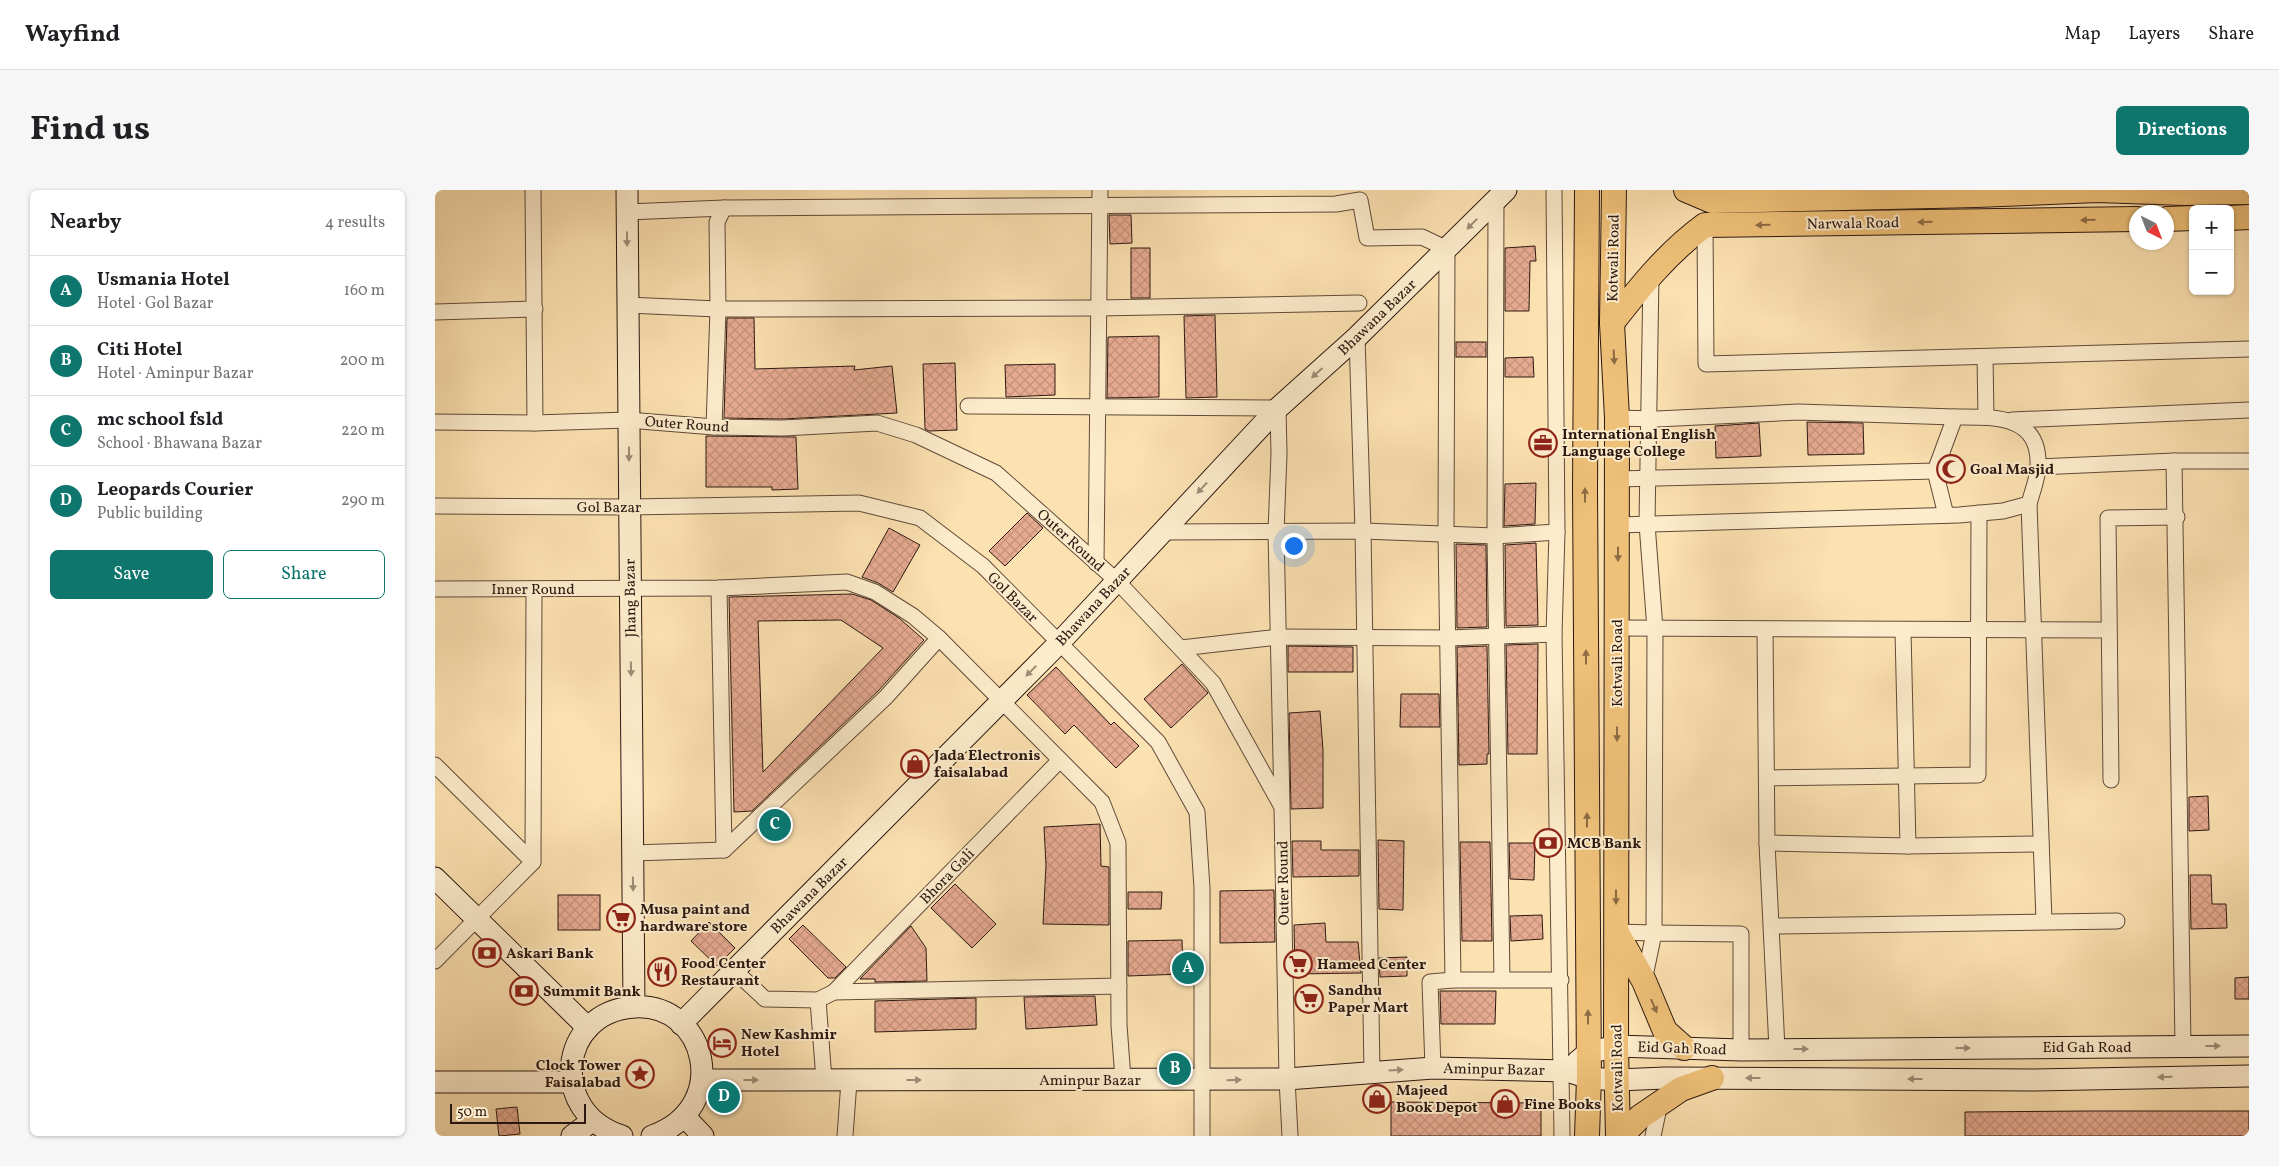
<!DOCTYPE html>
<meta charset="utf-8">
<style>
:root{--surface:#fff;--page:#f6f6f6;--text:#202124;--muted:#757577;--line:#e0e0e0;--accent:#0f766e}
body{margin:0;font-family:Vollkorn,serif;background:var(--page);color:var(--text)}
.controls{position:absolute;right:15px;top:15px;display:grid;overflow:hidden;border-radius:8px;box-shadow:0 1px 4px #0004}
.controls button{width:45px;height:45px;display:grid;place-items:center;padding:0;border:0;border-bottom:1px solid var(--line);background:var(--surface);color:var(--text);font:25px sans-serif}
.compass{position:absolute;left:1694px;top:15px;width:45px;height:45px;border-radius:50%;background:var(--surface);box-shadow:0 1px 4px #0004;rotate:138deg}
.scale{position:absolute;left:15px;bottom:12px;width:136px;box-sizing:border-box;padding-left:5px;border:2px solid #2c1811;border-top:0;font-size:14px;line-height:18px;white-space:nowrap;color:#2c1811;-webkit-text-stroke:4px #fdeccc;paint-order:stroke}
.you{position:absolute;left:858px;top:355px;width:18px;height:18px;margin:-12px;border:4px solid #fff;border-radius:50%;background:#1a73e8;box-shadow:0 0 0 8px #1a73e833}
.badge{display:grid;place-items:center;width:32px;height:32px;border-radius:50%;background:var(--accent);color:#fff;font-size:16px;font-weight:700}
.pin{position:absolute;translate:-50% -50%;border:2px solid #fff;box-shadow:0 1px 5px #0006}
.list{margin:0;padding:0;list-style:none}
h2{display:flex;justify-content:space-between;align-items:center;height:65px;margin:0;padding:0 20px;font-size:21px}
h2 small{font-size:16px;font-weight:400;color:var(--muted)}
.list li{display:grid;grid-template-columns:32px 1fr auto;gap:15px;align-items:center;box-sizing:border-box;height:70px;padding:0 20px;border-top:1px solid var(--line)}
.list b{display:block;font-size:19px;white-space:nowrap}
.list p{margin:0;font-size:16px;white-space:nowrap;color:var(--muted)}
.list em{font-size:16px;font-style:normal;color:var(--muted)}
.actions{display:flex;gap:10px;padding:15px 20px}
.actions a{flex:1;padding:11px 0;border:1px solid var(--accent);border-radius:8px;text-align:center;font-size:18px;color:var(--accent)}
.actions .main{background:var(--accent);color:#fff}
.map{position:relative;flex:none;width:1814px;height:946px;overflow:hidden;border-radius:8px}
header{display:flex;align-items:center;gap:30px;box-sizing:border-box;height:70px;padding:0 25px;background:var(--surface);border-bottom:1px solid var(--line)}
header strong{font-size:24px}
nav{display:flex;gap:28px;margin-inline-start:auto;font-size:18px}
.intro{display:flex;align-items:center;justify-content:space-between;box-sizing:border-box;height:120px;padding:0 30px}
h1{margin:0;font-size:35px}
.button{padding:12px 22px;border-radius:8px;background:var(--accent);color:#fff;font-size:18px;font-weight:700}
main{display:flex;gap:30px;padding:0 30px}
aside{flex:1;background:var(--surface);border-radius:8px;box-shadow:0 1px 4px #0004}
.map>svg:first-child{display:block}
.building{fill:url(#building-cross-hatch);stroke:#2c1811;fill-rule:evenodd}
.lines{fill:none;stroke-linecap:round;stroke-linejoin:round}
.street-casing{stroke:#604a39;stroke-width:17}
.secondary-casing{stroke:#2c1811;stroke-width:23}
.primary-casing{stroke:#2c1811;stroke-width:26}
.street{stroke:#fdeccc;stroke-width:15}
.secondary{stroke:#fdeccc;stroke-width:21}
.primary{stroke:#eec078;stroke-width:24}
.oneway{fill:#8d6c44}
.oneway2{fill:#9f8d78}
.labels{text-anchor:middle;stroke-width:4;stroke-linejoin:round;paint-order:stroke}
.street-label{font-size:15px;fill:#2c1811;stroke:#fdeccc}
.poi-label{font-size:15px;font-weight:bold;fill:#2c1811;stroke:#fdeccc;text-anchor:start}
</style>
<header>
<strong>Wayfind</strong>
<nav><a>Map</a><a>Layers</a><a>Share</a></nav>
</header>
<div class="intro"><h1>Find us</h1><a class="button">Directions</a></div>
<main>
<aside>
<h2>Nearby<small>4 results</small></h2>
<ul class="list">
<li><span class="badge">A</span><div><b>Usmania Hotel</b><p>Hotel · Gol Bazar</p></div><em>160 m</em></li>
<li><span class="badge">B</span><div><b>Citi Hotel</b><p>Hotel · Aminpur Bazar</p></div><em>200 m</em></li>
<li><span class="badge">C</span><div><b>mc school fsld</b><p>School · Bhawana Bazar</p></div><em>220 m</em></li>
<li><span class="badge">D</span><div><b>Leopards Courier</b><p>Public building</p></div><em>290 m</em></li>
</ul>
<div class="actions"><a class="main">Save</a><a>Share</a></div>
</aside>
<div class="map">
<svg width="1814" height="946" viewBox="0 0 1814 946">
<defs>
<pattern id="building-cross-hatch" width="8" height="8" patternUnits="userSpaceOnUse" patternTransform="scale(1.25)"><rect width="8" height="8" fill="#e7ab91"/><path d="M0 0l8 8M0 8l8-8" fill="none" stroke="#c6927c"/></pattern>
</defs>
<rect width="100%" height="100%" fill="#fce1b1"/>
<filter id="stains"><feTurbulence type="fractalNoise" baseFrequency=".004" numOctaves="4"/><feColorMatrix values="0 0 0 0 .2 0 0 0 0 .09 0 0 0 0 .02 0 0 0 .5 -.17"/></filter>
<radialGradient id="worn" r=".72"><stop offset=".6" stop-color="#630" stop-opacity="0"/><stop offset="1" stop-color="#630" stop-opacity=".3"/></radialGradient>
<!-- building -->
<g class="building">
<path d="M674 25H696L697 53 675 54Z"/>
<path d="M1100 56 1101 71H1095L1094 121H1070V58Z"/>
<rect x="696" y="58" width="19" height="50"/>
<path d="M780 125 782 207 751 208 749 126Z"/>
<path d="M292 128H319L320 179 420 176 419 180 457 176 462 223 348 229 289 228Z"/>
<path d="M724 146V207L672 208 673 147Z"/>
<rect x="1021" y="152" width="30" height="15"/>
<path d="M1098 167 1099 187H1070V168Z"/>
<path d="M520 173 522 240 494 241 490 239 488 174Z"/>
<path d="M620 174V205L571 207 570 175Z"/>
<path d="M1372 232 1428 233 1429 264 1373 265Z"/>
<path d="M1324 233 1326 266 1281 268 1280 236Z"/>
<path d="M271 246 361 247 363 299 337 300V297H271Z"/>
<path d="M1101 293 1100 334 1069 336 1070 294Z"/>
<path d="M592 323 608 338 570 376 554 361Z"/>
<path d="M454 338 485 355 458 402 443 393 427 387Z"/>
<path d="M1101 353 1103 435 1071 436 1070 355Z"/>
<path d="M1021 354 1051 355 1052 437 1022 438Z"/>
<path d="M417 404 436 410 464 428 489 450 444 500 317 621 299 622 294 407ZM406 430 448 458 328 582 323 431Z"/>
<path d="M1103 454 1102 564H1073L1071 455Z"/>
<path d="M853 456 918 457V482H853Z"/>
<path d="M1052 456 1054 564H1052V574L1024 575 1022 457Z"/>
<path d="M747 474 773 503 736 538 709 509Z"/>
<path d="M621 477 676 535 679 532 704 556 681 578 639 535 630 544 592 505Z"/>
<path d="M966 504H1004L1005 537H965Z"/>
<path d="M885 521 888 560V618L856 619 854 523Z"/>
<path d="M1773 606 1774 640 1754 641V607Z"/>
<path d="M665 634 666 676 674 677V735L608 734 611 675 609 637Z"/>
<path d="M943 650 969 651 968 720 944 719Z"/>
<path d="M857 651H886V660H924V686L858 687Z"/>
<path d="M1025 652H1055L1057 751H1027Z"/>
<path d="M1074 653H1100L1099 690 1075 689Z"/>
<path d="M1755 685H1776L1777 714H1791L1792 738 1756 739Z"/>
<path d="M520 694 561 734 537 758 496 718Z"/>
<path d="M839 700 840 752 785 753V701Z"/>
<path d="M693 702H727L726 719H693Z"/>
<rect x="123" y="705" width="42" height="35"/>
<path d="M1107 725 1108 749 1076 751 1075 726Z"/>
<path d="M274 732 300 758 282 776 256 751Z"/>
<path d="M890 733 891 752H923L926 783 860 784 859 735Z"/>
<path d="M368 735 411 777 400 788H393L354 749Z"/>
<path d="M476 736 491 758 492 791 440 792V789H425Z"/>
<path d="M747 750 748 784 693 786V751Z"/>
<path d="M972 767V786L945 787 944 768Z"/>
<path d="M1814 787V809H1800V788Z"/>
<path d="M1005 801H1061L1060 834H1006Z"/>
<path d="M660 806 662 835 591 839 589 807Z"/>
<path d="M541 808V839L440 842V811Z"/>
<path d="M956 912 1106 913V946H956Z"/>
<path d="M82 917 85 944 64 946 61 919Z"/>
<path d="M1651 921H1814V946H1530V922Z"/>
</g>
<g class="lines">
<defs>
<g id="street">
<path d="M98 0 100 233"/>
<path d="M1119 0 1122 342 1119 444 1127 946"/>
<path d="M1061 9 1060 346 1067 789"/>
<path d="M192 22 289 18 901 14 925 10 932 48 987 47 1012 59 1011 344 1018 790"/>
<path d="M1270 35 1271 174 1814 159"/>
<path d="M192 115 283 119 664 118 924 113"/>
<path d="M0 122 100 119"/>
<path d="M922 147 928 341 937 882"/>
<path d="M1550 167 1551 227"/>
<path d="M533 216 843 218 844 264 841 342 847 615"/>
<path d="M1182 228 1222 229 1363 222 1520 227"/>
<path d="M1577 230 1814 220"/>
<path d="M0 232 100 233 193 230 279 237 348 238 442 233 481 245 561 283 682 391 778 493 847 617 852 889 855 946"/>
<path d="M279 237 283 119 282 32 289 18"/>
<path d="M1739 271 1748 856"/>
<path d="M1603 277 1739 271H1814"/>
<path d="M1500 281 1511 325"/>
<path d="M1182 289 1500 281 1520 227C1558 227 1605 224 1603 276 1603 288 1597 302 1594 314L1568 321 1524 325 1183 335"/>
<path d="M1594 314 1609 731"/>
<path d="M0 316 194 317 424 313 485 328 548 376 723 552 762 622 767 698V946"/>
<path d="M727 342 928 341 1060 346 1122 342"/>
<path d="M661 373 665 0"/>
<path d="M284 398 289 660"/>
<path d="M0 399 284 398 412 392 440 402 478 426 504 448 667 612 683 653 684 835 688 889"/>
<path d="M1182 438 1673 440"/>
<path d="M1330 440 1332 653 1342 859"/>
<path d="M746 458 844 447 1014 448 1119 444"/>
<path d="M0 575 98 672"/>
<path d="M1332 588 1543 585 1544 323"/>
<path d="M1676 590 1673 328 1742 327"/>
<path d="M1332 653 1473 656 1468 441"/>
<path d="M1473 656 1606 654"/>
<path d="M198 663 289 660 451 507 504 448"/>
<path d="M1337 736 1682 731"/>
<path d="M1181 742 1219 743 1220 439 1212 334 1216 85"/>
<path d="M0 771 98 672 99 399"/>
<path d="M299 780 330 809 383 810 399 802 684 796"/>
<path d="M1209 791 1219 743 1306 744V860"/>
<path d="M399 802 625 570"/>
<path d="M383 810 389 890"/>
<path d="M998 878 995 792 1018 790H1126"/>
<path d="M410 946 414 891"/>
<path d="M1218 946 1225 913"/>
</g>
<g id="secondary">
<path d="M192 0 199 817"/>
<path d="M0 688 153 838"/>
<path d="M246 834 624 453 843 218 922 147 1071 0"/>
<path d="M1142 872 1153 863 1181 856 1306 860 1814 856"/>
<path d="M267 890 852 889 998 878 1132 881 1154 888 1182 890 1230 888 1599 890 1814 886"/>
<path d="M0 892H136"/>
<path d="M250 927 268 946"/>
<path d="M137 946 157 931"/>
<path d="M187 946C113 923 123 823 198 817 272 811 298 918 217 946"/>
</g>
<g id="primary">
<path d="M1179 0 1177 133 1182 228 1181 856 1183 946"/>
<path d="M1251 0 1277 11 1542 5 1662 0 1749 3 1814 2"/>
<path d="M1795 28 1814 27"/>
<path d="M1732 29 1758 28"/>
<path d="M1177 133C1205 97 1233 62 1270 35L1702 29"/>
<path d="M1182 743 1209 791 1230 841 1249 858"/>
<path d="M1152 946 1154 888 1150 299 1152 0"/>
<path d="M1186 946 1205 927 1246 899 1277 888"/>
</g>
</defs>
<!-- street casing -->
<use href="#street" class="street-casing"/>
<!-- secondary casing -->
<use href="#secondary" class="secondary-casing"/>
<!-- primary casing -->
<use href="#primary" class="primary-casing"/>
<!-- street -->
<use href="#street" class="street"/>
<!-- secondary -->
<use href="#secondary" class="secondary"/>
<!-- primary -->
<use href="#primary" class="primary"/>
</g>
<!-- one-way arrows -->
<defs><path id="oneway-solid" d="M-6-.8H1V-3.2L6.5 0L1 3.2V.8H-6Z" transform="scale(1.25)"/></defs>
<g class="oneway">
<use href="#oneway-solid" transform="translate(1653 30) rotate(179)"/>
<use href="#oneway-solid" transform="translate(1490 32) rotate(179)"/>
<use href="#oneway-solid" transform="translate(1328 35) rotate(179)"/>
<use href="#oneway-solid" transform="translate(1179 167) rotate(87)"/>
<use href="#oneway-solid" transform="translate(1150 305) rotate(-90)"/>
<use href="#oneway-solid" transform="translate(1183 364) rotate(90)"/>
<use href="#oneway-solid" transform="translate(1151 467) rotate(-90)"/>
<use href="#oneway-solid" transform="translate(1182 544) rotate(90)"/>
<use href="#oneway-solid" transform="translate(1152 630) rotate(-90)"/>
<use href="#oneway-solid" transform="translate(1181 707) rotate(90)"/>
<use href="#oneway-solid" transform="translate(1219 816) rotate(67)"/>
<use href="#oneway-solid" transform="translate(1153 827) rotate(-90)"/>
</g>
<g class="oneway2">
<use href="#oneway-solid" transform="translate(1037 34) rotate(135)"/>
<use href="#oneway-solid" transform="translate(192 49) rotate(90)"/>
<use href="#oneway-solid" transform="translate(882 183) rotate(138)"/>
<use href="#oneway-solid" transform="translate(194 264) rotate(90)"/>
<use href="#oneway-solid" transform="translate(767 298) rotate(133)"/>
<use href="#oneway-solid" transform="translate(196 479) rotate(89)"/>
<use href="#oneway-solid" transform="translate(596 481) rotate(135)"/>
<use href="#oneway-solid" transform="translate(198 694) rotate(89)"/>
<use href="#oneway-solid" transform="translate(1778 856)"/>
<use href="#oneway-solid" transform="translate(1528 858)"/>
<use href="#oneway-solid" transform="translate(1366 859)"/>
<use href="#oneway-solid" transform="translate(961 880) rotate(-4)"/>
<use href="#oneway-solid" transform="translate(1730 887) rotate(179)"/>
<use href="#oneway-solid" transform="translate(1318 888) rotate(-180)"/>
<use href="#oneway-solid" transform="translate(1480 889) rotate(-180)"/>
<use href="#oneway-solid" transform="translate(316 890)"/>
<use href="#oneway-solid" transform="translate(479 890)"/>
<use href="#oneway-solid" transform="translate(799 890) rotate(-1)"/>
</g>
<!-- icons -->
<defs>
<symbol id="office-ring" viewBox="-11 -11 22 22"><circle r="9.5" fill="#fdeccc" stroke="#8f2418" stroke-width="1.5"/><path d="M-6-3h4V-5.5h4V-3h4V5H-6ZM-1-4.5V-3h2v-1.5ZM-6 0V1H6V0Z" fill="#8f2418"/></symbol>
<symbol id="mosque-ring" viewBox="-11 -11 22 22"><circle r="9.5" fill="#fdeccc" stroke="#8f2418" stroke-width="1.5"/><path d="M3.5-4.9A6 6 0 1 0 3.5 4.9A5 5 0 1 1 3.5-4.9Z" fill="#8f2418"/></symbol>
<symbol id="shop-ring" viewBox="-11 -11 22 22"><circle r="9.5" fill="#fdeccc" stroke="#8f2418" stroke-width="1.5"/><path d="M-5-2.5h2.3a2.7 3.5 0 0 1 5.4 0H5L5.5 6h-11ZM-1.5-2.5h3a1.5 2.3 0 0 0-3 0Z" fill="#8f2418"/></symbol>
<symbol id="bank-ring" viewBox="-11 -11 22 22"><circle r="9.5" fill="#fdeccc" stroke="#8f2418" stroke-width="1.5"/><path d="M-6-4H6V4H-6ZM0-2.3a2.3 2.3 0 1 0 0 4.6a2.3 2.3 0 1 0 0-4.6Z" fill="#8f2418"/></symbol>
<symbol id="supermarket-ring" viewBox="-11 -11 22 22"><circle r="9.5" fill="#fdeccc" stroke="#8f2418" stroke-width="1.5"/><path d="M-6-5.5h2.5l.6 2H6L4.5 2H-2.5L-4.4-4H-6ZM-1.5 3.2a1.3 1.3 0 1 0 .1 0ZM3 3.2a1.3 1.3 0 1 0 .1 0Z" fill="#8f2418"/></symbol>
<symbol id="restaurant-ring" viewBox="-11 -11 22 22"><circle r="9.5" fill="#fdeccc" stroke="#8f2418" stroke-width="1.5"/><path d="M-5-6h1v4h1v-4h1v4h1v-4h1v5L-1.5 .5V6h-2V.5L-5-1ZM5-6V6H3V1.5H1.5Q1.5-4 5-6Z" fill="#8f2418"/></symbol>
<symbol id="hotel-ring" viewBox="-11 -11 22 22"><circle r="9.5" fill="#fdeccc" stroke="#8f2418" stroke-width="1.5"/><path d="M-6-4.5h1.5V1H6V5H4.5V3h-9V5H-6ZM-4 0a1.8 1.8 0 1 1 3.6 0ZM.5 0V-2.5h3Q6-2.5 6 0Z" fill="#8f2418"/></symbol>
<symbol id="sight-ring" viewBox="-11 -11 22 22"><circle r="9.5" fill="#fdeccc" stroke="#8f2418" stroke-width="1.5"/><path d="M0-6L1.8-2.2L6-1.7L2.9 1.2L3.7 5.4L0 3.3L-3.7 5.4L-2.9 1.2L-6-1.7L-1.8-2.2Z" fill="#8f2418"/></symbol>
</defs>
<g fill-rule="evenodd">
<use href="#office-ring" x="1092" y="237" width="32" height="32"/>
<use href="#mosque-ring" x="1500" y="263" width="32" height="32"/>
<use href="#shop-ring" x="464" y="558" width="32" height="32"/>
<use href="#bank-ring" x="1097" y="637" width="32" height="32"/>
<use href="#supermarket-ring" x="170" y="712" width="32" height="32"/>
<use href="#bank-ring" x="36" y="747" width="32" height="32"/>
<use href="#supermarket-ring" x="847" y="758" width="32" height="32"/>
<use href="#restaurant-ring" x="211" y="766" width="32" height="32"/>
<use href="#bank-ring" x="73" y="785" width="32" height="32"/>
<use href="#supermarket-ring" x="858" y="793" width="32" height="32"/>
<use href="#hotel-ring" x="271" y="837" width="32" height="32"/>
<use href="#sight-ring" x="189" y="868" width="32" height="32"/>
<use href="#shop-ring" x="926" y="893" width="32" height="32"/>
<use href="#shop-ring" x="1054" y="898" width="32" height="32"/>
</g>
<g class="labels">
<!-- street labels -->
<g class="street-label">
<text transform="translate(1418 33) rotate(-1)" y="5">Narwala Road</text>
<text transform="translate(1178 68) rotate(-89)" y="5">Kotwali Road</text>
<text transform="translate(942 127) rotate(-44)" y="5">Bhawana Bazar</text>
<text transform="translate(252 234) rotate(4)" y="5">Outer Round</text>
<text x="174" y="322">Gol Bazar</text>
<text transform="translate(636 350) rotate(42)" y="5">Outer Round</text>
<text x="98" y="404">Inner Round</text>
<text transform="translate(578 407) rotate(45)" y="5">Gol Bazar</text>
<text transform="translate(195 408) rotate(-91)" y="5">Jhang Bazar</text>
<text transform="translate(658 416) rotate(-47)" y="5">Bhawana Bazar</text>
<text transform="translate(1182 473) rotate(-90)" y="5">Kotwali Road</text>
<text transform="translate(512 686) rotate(-46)" y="5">Bhora Gali</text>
<text transform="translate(848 693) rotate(-91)" y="5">Outer Round</text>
<text transform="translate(374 705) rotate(-45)" y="5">Bhawana Bazar</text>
<text x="1652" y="862">Eid Gah Road</text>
<text transform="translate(1247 858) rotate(2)" y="5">Eid Gah Road</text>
<text transform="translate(1182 878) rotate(-91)" y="5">Kotwali Road</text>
<text transform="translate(1059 879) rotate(1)" y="5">Aminpur Bazar</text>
<text x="655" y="895">Aminpur Bazar</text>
</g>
<!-- poi labels -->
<g class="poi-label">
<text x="1127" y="249">International English<tspan x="1127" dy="17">Language College</tspan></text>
<text x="1535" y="284">Goal Masjid</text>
<text x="499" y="570">Jada Electronis<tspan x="499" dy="17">faisalabad</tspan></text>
<text x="1132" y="658">MCB Bank</text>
<text x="205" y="724">Musa paint and<tspan x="205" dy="17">hardware store</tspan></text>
<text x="71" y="768">Askari Bank</text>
<text x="246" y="778">Food Center<tspan x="246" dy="17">Restaurant</tspan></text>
<text x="882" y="779">Hameed Center</text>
<text x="893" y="805">Sandhu<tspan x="893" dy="17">Paper Mart</tspan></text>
<text x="108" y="806">Summit Bank</text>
<text x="306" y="849">New Kashmir<tspan x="306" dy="17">Hotel</tspan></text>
<text x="186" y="880" text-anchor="end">Clock Tower<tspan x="186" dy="17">Faisalabad</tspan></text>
<text x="961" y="905">Majeed<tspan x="961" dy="17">Book Depot</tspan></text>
<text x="1089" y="919">Fine Books</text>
</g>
</g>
<rect width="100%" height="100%" filter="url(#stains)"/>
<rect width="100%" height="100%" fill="url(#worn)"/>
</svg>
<div class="controls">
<button>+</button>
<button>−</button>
</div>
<svg class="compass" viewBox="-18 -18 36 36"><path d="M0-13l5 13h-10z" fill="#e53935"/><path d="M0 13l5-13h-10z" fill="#757577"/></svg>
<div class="scale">50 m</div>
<div class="you"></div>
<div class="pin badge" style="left:753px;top:778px">A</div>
<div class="pin badge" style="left:740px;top:879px">B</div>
<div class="pin badge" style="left:340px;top:635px">C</div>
<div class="pin badge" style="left:289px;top:907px">D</div>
</div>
</main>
